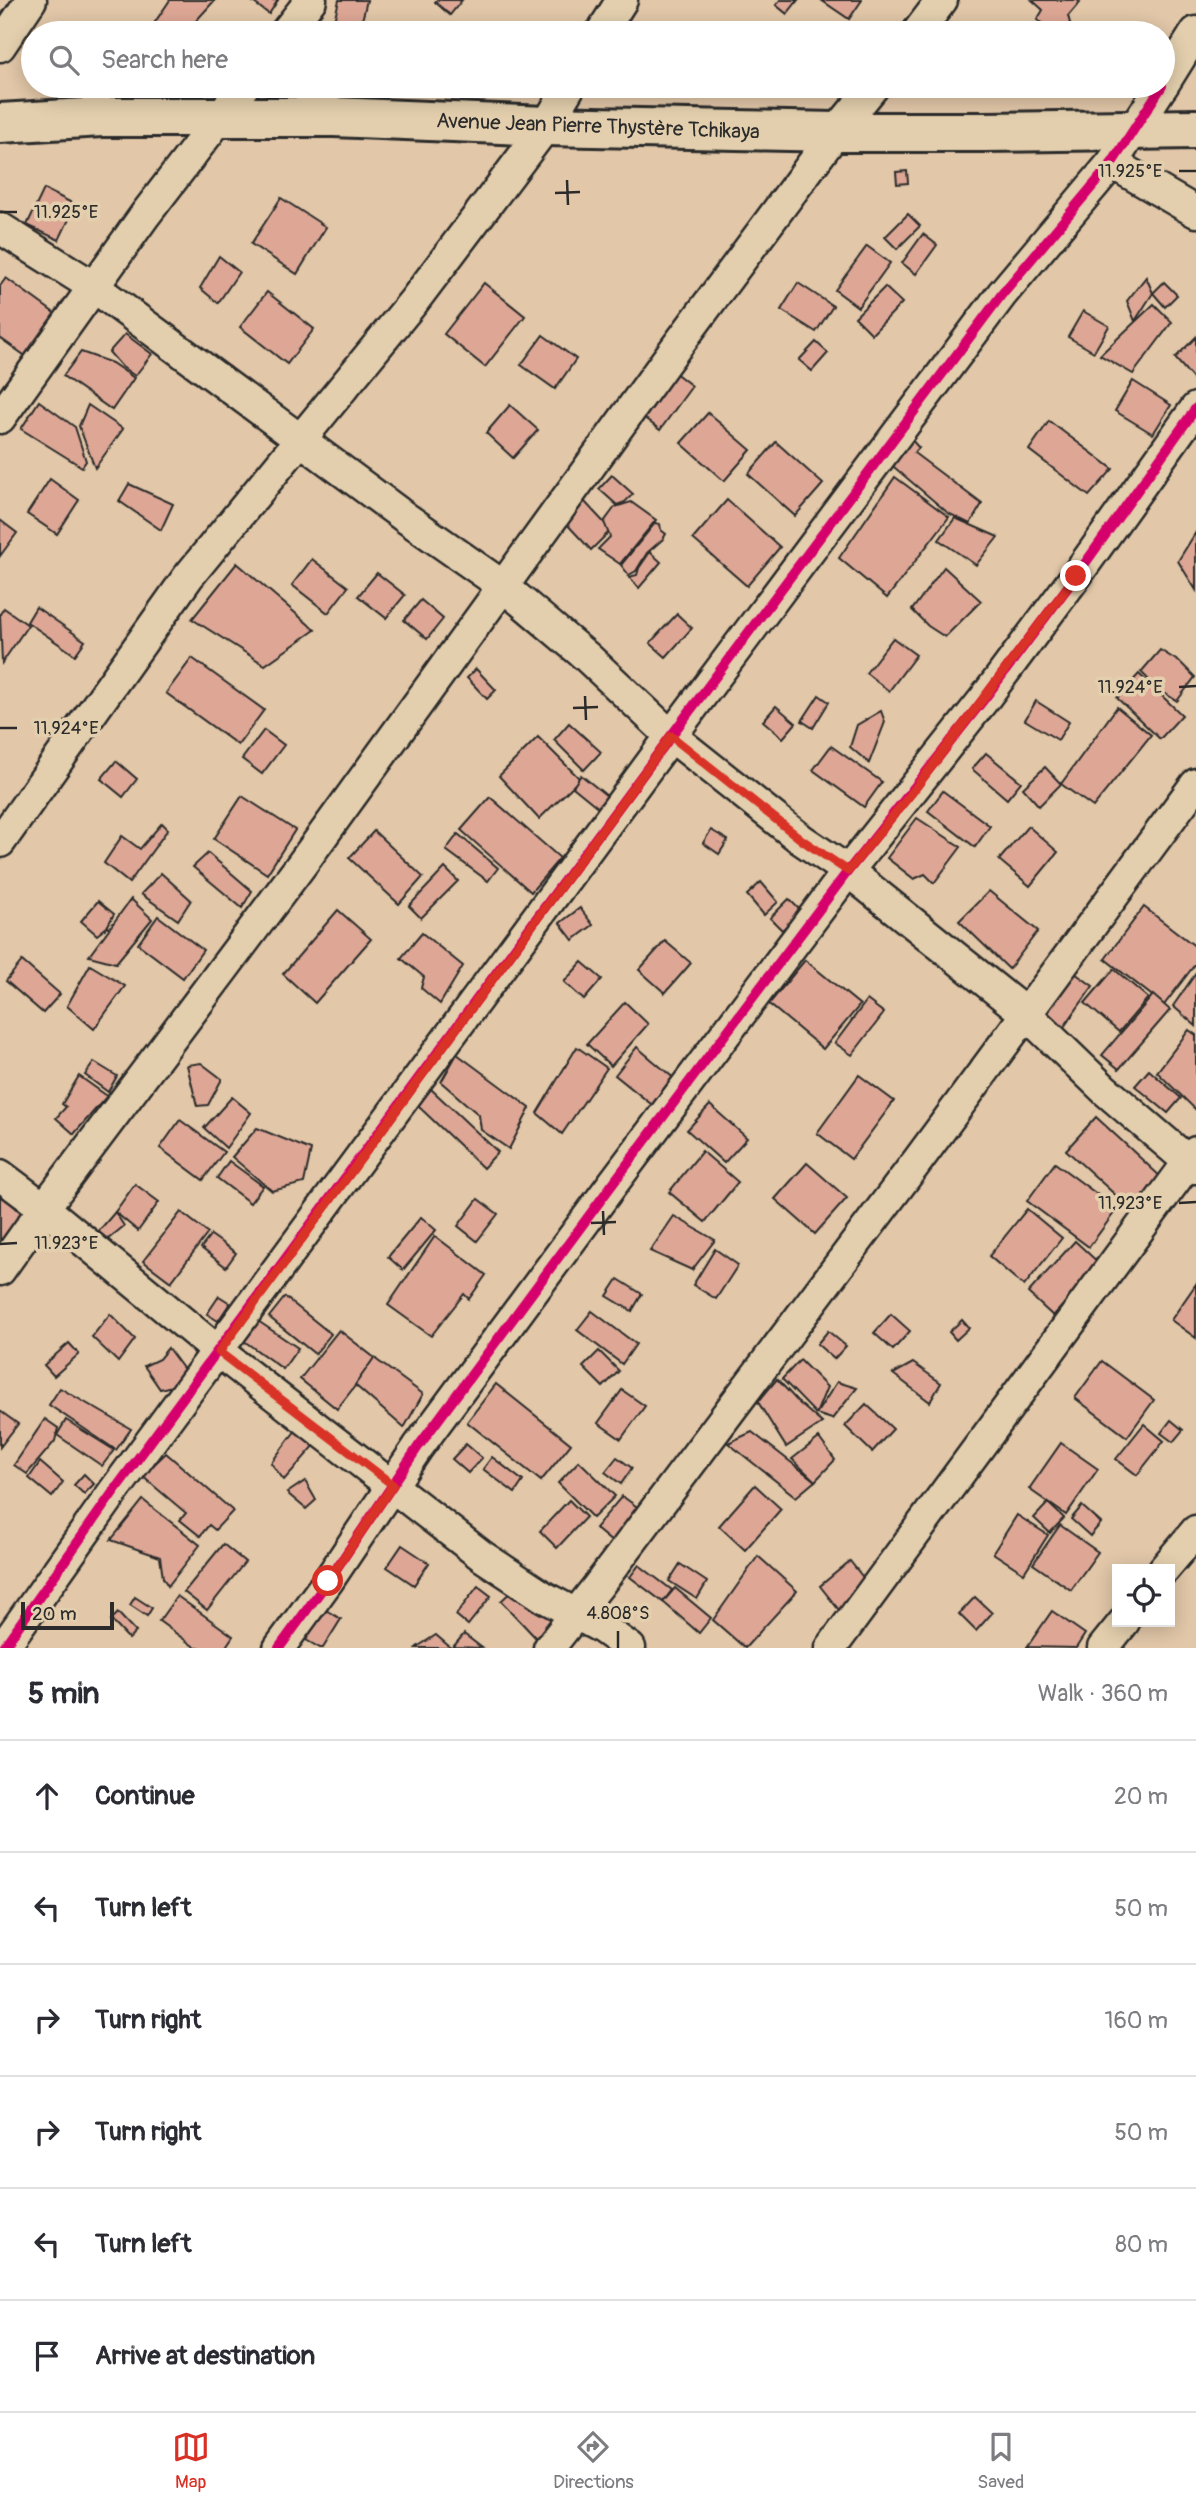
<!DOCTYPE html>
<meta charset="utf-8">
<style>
:root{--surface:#fff;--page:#f7f7f7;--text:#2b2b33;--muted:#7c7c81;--line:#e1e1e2;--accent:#d93025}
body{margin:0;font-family:Pangolin,sans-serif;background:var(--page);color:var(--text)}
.controls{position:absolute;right:21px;bottom:21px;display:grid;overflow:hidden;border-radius:0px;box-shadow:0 4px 18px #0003}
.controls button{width:63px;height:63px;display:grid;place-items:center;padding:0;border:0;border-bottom:2px solid var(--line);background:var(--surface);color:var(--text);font:35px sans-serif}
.scale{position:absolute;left:21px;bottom:18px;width:93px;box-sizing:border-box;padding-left:7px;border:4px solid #2b2b2b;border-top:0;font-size:19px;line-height:24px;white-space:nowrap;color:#2b2b2b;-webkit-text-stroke:5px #e3cfad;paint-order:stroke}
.stop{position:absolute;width:21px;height:21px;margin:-16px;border:5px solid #d93025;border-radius:50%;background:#fff}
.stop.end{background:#d93025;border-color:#fff;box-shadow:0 2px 7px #0008}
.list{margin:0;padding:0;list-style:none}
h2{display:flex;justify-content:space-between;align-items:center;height:91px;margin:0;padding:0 28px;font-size:30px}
h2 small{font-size:23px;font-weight:400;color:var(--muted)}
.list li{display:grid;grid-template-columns:46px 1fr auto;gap:21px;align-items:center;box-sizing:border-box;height:112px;padding:0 28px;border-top:2px solid var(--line)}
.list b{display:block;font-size:26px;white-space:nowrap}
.list em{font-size:23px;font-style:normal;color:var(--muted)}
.icon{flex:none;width:38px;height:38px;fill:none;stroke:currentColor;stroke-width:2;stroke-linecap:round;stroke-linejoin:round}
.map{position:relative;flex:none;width:1196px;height:1648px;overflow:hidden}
.search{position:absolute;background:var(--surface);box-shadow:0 4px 18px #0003;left:21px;right:21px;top:21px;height:77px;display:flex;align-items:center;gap:18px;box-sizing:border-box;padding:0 24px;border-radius:38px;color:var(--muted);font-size:26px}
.sheet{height:763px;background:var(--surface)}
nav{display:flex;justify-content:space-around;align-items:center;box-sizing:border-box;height:98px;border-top:2px solid var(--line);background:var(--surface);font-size:19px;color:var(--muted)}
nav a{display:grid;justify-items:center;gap:4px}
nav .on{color:var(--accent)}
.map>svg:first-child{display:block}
.building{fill:#dea795;stroke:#2b2b2b;stroke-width:2}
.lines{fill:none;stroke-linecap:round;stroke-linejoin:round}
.street-casing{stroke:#2b2b2b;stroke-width:35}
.secondary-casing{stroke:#2b2b2b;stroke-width:44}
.street{stroke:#e3cfad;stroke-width:30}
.secondary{stroke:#e3cfad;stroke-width:38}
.cycleway-casing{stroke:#e3cfad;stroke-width:15}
.cycleway{stroke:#d6006c;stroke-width:10}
.route{stroke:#d93025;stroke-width:9}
.ticks{fill:none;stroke:#2b2b2b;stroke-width:2.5}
.labels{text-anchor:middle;stroke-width:7;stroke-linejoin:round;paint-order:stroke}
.street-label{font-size:21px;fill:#2b2b2b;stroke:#e3cfad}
.ticks-label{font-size:18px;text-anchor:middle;fill:#2b2b2b;stroke:#e3cfad;stroke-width:7;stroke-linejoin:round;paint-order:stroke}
</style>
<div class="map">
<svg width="1196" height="1648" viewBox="0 0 1196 1648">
<rect width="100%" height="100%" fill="#e2c7a8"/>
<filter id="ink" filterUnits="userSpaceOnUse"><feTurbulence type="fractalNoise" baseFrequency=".0143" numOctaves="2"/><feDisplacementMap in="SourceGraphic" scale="14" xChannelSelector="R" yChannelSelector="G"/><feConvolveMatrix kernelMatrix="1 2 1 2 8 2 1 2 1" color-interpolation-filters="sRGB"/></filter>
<g filter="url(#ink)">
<!-- building -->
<g class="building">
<path d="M170 0H215L185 33H151L149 31Z"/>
<path d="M250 0H278L269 14Z"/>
<path d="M339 0H367L359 33 332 30Z"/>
<path d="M437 0H462L450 15 435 2Z"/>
<path d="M780 0H798L787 14 776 5Z"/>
<path d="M821 0H862L849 19Z"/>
<path d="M1032 0H1077L1080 2 1068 16 1070 23 1061 33H1057L1037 20 1043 10Z"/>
<path d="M907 171 908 183 897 184 896 172Z"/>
<path d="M44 189 76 205 59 240 27 225Z"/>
<path d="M281 198 326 227 297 274 251 244Z"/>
<path d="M908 214 920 226 897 249 885 237Z"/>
<path d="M923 234 937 245 916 274 902 263Z"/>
<path d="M867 246 890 263 858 307 835 290Z"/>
<path d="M219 256 239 272 218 303 200 288Z"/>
<path d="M1146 277 1153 293 1135 321 1127 301Z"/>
<path d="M6 278 57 315 27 357 0 338V286Z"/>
<path d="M1164 282 1177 295 1165 307 1153 293Z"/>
<path d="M484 283 525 316 485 367 444 334Z"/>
<path d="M798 283 833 306 816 332 781 310Z"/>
<path d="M885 287 902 303 872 334 855 317Z"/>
<path d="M267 292 314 329 287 364 240 327Z"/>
<path d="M1154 304 1172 322 1133 374 1100 355Z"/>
<path d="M1083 311 1109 326 1094 352 1068 337Z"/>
<path d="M125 334 152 354 135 376 122 367 109 352Z"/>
<path d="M543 335 576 359 555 389 521 365Z"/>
<path d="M1196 337V378L1194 380 1175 358Z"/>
<path d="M816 342 828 353 812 371 799 360Z"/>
<path d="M81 352 112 363 134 378 112 410 63 376Z"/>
<path d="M674 372 692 386 660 430 642 416Z"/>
<path d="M1133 381 1171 405 1153 434 1115 411Z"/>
<path d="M39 401 75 427 86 461 82 467 21 429Z"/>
<path d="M88 405 123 429 95 468 79 426Z"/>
<path d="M510 405 538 430 513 458 486 433Z"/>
<path d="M708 413 751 450 724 481 681 443Z"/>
<path d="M1049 421 1113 469 1089 496 1029 450Z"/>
<path d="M910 438 919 448 914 453 982 504 970 524 948 513 888 462Z"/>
<path d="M776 442 823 484 795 516 748 474Z"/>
<path d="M612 475 633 494 625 502 617 505 599 489Z"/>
<path d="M895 477 949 517 887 598 839 558Z"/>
<path d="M50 479 79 500 57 534 27 514Z"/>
<path d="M129 484 173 504 161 530 119 501Z"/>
<path d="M727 500 780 547 747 586 693 539Z"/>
<path d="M584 501 611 530 591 550 564 521Z"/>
<path d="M631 502 656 520 620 564 598 549 610 537 604 522 615 507Z"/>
<path d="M955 518 998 537 976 565 939 540Z"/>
<path d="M0 520 17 533 0 556Z"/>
<path d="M655 523 660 524 661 530 666 534 663 539 647 553 636 571 629 575 621 565Z"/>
<path d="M1196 532V590L1178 561Z"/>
<path d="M650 552 661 562 639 588 629 577 637 575 639 568Z"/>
<path d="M312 559 348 587 328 613 292 585Z"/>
<path d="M237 563 315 630 265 665 192 619Z"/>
<path d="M944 567 981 601 945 637 928 626 912 610Z"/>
<path d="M377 573 405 595 386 618 358 596Z"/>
<path d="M421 600 443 619 427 639 404 620Z"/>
<path d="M36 607 85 641 75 655 27 622Z"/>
<path d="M4 608 28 625 2 663 0 614Z"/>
<path d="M677 614 692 628 666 657 650 643Z"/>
<path d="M893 638 916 655 889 691 866 673Z"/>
<path d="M1160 650 1181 663 1195 677 1177 701 1158 689 1141 672Z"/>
<path d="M192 658 264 710 238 745 166 693Z"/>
<path d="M476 669 496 690 487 699 467 678Z"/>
<path d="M1139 674 1182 715 1160 739 1117 698Z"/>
<path d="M819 695 829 702 813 728 802 721Z"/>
<path d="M1036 701 1069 722 1058 740 1025 720Z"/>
<path d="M776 706 796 723 783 738 763 721Z"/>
<path d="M1117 707 1151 735 1093 807 1061 784Z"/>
<path d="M881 711 885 722 869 763 850 747 857 725Z"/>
<path d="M569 723 601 752 584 770 554 740Z"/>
<path d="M264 730 284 745 262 774 242 759Z"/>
<path d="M538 737 580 779 539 819 499 776Z"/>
<path d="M831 746 882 782 864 807 813 770Z"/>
<path d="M986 753 1021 782 1007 799 972 769Z"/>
<path d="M116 761 137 779 123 797 101 779Z"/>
<path d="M1045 767 1061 784 1039 806 1023 788Z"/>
<path d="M581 775 607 796 600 809 573 787Z"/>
<path d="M943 791 990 826 975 847 928 811Z"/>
<path d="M242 796 295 830 267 874 214 839Z"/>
<path d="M490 797 560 858 531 892 461 830Z"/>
<path d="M917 818 961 847 934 883 925 874 914 879 887 858Z"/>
<path d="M162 823 168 829 129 883 104 863 122 836 140 849Z"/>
<path d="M1028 826 1058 852 1030 886 999 860Z"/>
<path d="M711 830 728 840 719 854 703 843Z"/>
<path d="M374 831 423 877 399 904 349 858Z"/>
<path d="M458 834 498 868 488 881 446 850Z"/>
<path d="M208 853 252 891 242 908 193 867Z"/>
<path d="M445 868 458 881 421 918 409 906Z"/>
<path d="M161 873 191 900 178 920 141 894Z"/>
<path d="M761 882 778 902 764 915 747 895Z"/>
<path d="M989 891 1038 931 1009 969 959 921Z"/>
<path d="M131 899 152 919 116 963 89 956Z"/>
<path d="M789 899 802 912 782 930 770 918Z"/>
<path d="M98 901 114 914 107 927 97 935 81 921Z"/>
<path d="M1144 907 1196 947V963L1164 1005 1105 959Z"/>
<path d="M580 908 593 925 573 940 560 923Z"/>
<path d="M338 910 371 939 315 1003 283 974Z"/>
<path d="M158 916 203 950 183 978 138 944Z"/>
<path d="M422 933 463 966 440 1004 421 988 424 977 401 958Z"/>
<path d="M665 941 691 963 665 993 639 970Z"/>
<path d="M805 960 860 1005 823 1049 769 1004Z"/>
<path d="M22 961 60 994 43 1013 6 981Z"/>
<path d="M582 962 602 979 584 1000 564 982Z"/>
<path d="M90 965 125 986 94 1029 67 1006Z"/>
<path d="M1114 969 1148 998 1119 1032 1085 1003Z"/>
<path d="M1072 971 1093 986 1064 1027 1043 1013Z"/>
<path d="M1196 973V1026L1173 1006Z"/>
<path d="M1153 995 1170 1010 1119 1069 1102 1055Z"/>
<path d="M867 1000 884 1013 852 1055 835 1043Z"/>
<path d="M625 1002 648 1024 611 1066 587 1044Z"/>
<path d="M1189 1030 1196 1035V1110L1157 1072Z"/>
<path d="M577 1047 607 1068 562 1134 537 1113Z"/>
<path d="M637 1047 677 1081 656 1108 615 1075Z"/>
<path d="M457 1054 530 1108 509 1149 481 1130 479 1115 441 1082Z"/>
<path d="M94 1062 117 1076 108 1092 85 1075Z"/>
<path d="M201 1063 222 1079 208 1105 197 1106 187 1065Z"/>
<path d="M1149 1070 1181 1098 1168 1113 1135 1086Z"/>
<path d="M859 1075 894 1101 851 1159 817 1133Z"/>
<path d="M79 1076 107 1096 74 1134 56 1118 66 1107 62 1104Z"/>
<path d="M431 1089 498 1152 483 1168 416 1104Z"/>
<path d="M232 1097 251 1113 226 1148 204 1128Z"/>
<path d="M710 1105 747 1138 724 1163 687 1130Z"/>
<path d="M1096 1117 1162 1178 1133 1211 1066 1150Z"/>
<path d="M180 1120 224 1152 203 1180 160 1148Z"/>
<path d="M257 1128 311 1150 304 1183 272 1191 232 1157Z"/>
<path d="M702 1151 738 1182 705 1222 669 1192Z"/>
<path d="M229 1161 263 1186 250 1203 217 1178Z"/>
<path d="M807 1163 847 1198 815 1234 775 1199Z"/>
<path d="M1055 1163 1117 1209 1089 1247 1027 1201Z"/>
<path d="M135 1184 159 1202 138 1231 115 1212Z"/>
<path d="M0 1193 29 1220 0 1255Z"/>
<path d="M478 1199 498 1214 477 1241 458 1226Z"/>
<path d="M1027 1209 1062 1238 1024 1286 989 1256Z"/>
<path d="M115 1212 124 1226 107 1240 98 1232Z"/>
<path d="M181 1212 208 1233 171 1282 143 1261Z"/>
<path d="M674 1216 715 1240 692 1270 650 1251Z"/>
<path d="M421 1217 436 1230 403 1270 388 1257Z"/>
<path d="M211 1235 236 1253 226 1267 201 1248Z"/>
<path d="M435 1236 486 1275 469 1299 464 1294 431 1336 388 1305Z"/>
<path d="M1075 1241 1101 1265 1053 1316 1028 1293Z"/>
<path d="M715 1249 738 1265 716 1299 693 1285Z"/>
<path d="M618 1279 642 1294 632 1311 607 1296Z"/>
<path d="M1196 1284V1338L1171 1320Z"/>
<path d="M219 1296 230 1303 218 1321 207 1314Z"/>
<path d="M285 1297 331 1334 315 1354 269 1317Z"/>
<path d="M592 1311 636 1344 622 1364 577 1330Z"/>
<path d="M110 1314 135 1339 118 1362 92 1337Z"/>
<path d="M891 1314 910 1331 893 1350 874 1333Z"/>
<path d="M962 1320 969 1328 956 1340 949 1332Z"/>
<path d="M258 1321 298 1348 283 1369 244 1341Z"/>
<path d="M339 1330 376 1359 337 1409 300 1379Z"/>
<path d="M828 1331 846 1346 834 1359 817 1344Z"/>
<path d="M69 1343 79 1354 54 1376 44 1365Z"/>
<path d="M168 1348 185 1371 176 1385 160 1389 144 1366 159 1359Z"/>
<path d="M599 1351 619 1371 603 1387 583 1367Z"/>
<path d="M374 1358 423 1394 404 1428 355 1385Z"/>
<path d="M800 1360 827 1387 816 1414 782 1379Z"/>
<path d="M1102 1361 1154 1400 1127 1437 1075 1398Z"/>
<path d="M913 1363 941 1383 930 1402 893 1374Z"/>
<path d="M777 1379 799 1403 822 1423 786 1447 758 1402Z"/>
<path d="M837 1382 857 1388 832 1419 816 1414Z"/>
<path d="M496 1384 571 1444 541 1481 467 1422Z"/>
<path d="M60 1388 131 1429 116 1450 49 1405Z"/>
<path d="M622 1390 645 1406 621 1439 598 1423Z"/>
<path d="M866 1404 893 1429 872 1452 845 1426Z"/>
<path d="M0 1411 18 1424 0 1447Z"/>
<path d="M45 1419 58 1428 55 1441 27 1474 14 1465Z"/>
<path d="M66 1420 114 1450 102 1466 57 1435Z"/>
<path d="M1171 1420 1183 1430 1173 1442 1161 1433Z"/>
<path d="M1144 1424 1164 1441 1137 1475 1116 1459Z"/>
<path d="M296 1430 316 1444 284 1480 271 1463Z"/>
<path d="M752 1432 815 1481 796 1497 728 1443Z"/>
<path d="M819 1438 835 1460 815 1481 792 1459Z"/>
<path d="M1061 1443 1098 1469 1066 1515 1029 1489Z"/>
<path d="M466 1444 482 1458 468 1473 452 1459Z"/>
<path d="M166 1453 233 1511 215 1530 209 1525 200 1536 180 1520 186 1513 142 1476Z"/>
<path d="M492 1457 523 1481 515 1493 483 1469Z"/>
<path d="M617 1457 632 1468 621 1484 605 1472Z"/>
<path d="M579 1461 615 1496 593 1518 558 1483Z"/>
<path d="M40 1462 63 1482 52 1497 29 1478Z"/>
<path d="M84 1474 94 1484 84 1494 74 1485Z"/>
<path d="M305 1481 316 1500 306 1509 287 1493Z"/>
<path d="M755 1485 781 1509 745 1550 719 1526Z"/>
<path d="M622 1496 640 1509 612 1542 595 1528Z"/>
<path d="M143 1500 200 1545 168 1586 163 1578 160 1557 111 1540Z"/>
<path d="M569 1500 586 1517 557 1548 540 1531Z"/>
<path d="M1048 1503 1064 1518 1050 1533 1034 1518Z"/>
<path d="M1082 1506 1101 1523 1090 1536 1071 1519Z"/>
<path d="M1017 1515 1048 1535 1024 1573 993 1553Z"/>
<path d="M1060 1525 1098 1552 1071 1590 1033 1564Z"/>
<path d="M223 1544 245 1562 207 1610 184 1592Z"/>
<path d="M402 1545 429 1563 414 1585 387 1567Z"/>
<path d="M758 1556 797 1591 745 1648 713 1620Z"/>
<path d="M850 1561 869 1585 839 1610 820 1586Z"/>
<path d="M680 1564 707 1582 697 1599 669 1581Z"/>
<path d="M639 1565 672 1590 663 1602 630 1577Z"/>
<path d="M531 1573 565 1610 536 1638 501 1601Z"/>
<path d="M478 1586 491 1596 468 1625 456 1615Z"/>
<path d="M675 1588 711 1618 699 1633 663 1602Z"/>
<path d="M177 1596 233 1636 225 1648H196L159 1621Z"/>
<path d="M135 1597 152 1608 147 1616 130 1605Z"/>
<path d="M975 1597 992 1613 976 1631 959 1614Z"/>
<path d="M324 1609 341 1619 323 1648H320L306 1640Z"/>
<path d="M1052 1611 1085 1634 1076 1648 1027 1647Z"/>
<path d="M118 1613 136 1632 129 1639 111 1620Z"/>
<path d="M464 1634 482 1648 453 1647Z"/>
<path d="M436 1635 451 1648H416L417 1647Z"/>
</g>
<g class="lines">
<defs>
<g id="street">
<path d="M285 33 311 0"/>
<path d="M601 33 622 0"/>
<path d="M917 33 942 0"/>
<path d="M0 46 31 0"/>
<path d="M1163 85 1196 32"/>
<path d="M1112 163 1196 212"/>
<path d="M0 228 94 287 406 518 503 586 587 657 671 736 802 840 848 871 1025 1013 1105 1090 1196 1168"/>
<path d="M0 418 145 215 244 86"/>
<path d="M0 842 188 577 414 301 546 126 570 86"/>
<path d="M0 1175 44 1208 219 1352 482 1556 544 1597 602 1628 630 1648"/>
<path d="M0 1270 44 1208 302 864 666 361 836 132 874 86"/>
<path d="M1164 1569 1196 1531"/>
<path d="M3 1648 114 1491 671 736 1002 294 1112 163 1162 86"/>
<path d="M279 1648 328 1581 418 1447 614 1182 848 871 985 698 1076 576 1196 408"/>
<path d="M549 1648 598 1586 919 1159 1196 784"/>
<path d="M831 1648 1196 1152"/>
<path d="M1103 1648 1124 1622"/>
</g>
<path id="secondary" d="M0 123 102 117H334L546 126 836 132H983L1196 129"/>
</defs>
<!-- street casing -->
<use href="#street" class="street-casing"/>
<!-- secondary casing -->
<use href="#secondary" class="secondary-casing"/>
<!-- street -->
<use href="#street" class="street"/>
<!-- secondary -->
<use href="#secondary" class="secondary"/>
<defs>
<g id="cycleway">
<path d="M3 1648 114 1491 671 736 1002 294 1112 163 1162 86"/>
<path d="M279 1648 328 1581 418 1447 614 1182 848 871 985 698 1076 576 1196 408"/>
</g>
</defs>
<!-- cycleway casing -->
<use href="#cycleway" class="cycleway-casing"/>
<!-- cycleway -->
<use href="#cycleway" class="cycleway"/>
</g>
</g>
<g class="lines" filter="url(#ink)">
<!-- route -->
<path class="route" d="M328 1581 393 1485 219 1352 671 736 802 840 848 871 911 794 1076 576"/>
</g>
<!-- ticks -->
<path class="ticks" d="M1179 171H1196M567 180 568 205M555 193 580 192M0 212H17M1179 687 1196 686M585 696 586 720M573 708 598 707M0 728H17M1179 1203 1196 1202M603 1211 604 1235M591 1223 616 1222M0 1244 17 1243M618 1631V1648"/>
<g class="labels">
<!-- street labels -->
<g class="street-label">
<text transform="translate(598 126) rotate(2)" y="7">Avenue Jean Pierre Thystère Tchikaya</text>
</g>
</g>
<g class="ticks-label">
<text x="1130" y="177">11.925°E</text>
<text x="66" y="218">11.925°E</text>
<text x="1130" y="693">11.924°E</text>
<text x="66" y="734">11.924°E</text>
<text x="1130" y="1209">11.923°E</text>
<text x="66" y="1249">11.923°E</text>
<text x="618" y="1619">4.808°S</text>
</g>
</svg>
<div class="controls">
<button><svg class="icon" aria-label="locate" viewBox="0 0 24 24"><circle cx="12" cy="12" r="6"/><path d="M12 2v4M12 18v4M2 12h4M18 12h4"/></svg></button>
</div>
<div class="scale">20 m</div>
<div class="stop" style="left:328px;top:1581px"></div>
<div class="stop end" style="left:1076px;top:576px"></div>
<div class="search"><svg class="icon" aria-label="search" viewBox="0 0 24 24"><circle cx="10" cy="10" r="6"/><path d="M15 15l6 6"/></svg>Search here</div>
</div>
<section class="sheet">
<h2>5 min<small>Walk · 360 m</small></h2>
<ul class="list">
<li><svg class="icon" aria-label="ahead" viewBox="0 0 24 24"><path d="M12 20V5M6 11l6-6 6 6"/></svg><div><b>Continue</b></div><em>20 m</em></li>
<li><svg class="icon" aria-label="left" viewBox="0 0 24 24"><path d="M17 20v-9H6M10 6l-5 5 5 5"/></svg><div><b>Turn left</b></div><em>50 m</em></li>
<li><svg class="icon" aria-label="right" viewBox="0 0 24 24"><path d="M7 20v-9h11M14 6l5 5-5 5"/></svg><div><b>Turn right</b></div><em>160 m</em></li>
<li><svg class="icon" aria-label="right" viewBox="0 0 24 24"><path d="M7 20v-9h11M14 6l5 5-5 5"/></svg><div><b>Turn right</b></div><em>50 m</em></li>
<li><svg class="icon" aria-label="left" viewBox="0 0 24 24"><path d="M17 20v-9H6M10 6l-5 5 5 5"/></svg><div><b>Turn left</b></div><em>80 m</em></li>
<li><svg class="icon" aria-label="arrive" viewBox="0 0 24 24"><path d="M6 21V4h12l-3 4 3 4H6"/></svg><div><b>Arrive at destination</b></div></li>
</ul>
</section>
<nav>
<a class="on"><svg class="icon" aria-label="map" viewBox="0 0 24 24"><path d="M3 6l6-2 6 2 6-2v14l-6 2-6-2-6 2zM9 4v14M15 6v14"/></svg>Map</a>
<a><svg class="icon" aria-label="directions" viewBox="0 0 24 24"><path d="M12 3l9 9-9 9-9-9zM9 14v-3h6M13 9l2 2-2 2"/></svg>Directions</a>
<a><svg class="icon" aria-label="saved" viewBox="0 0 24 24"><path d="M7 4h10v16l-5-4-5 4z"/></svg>Saved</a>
</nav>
